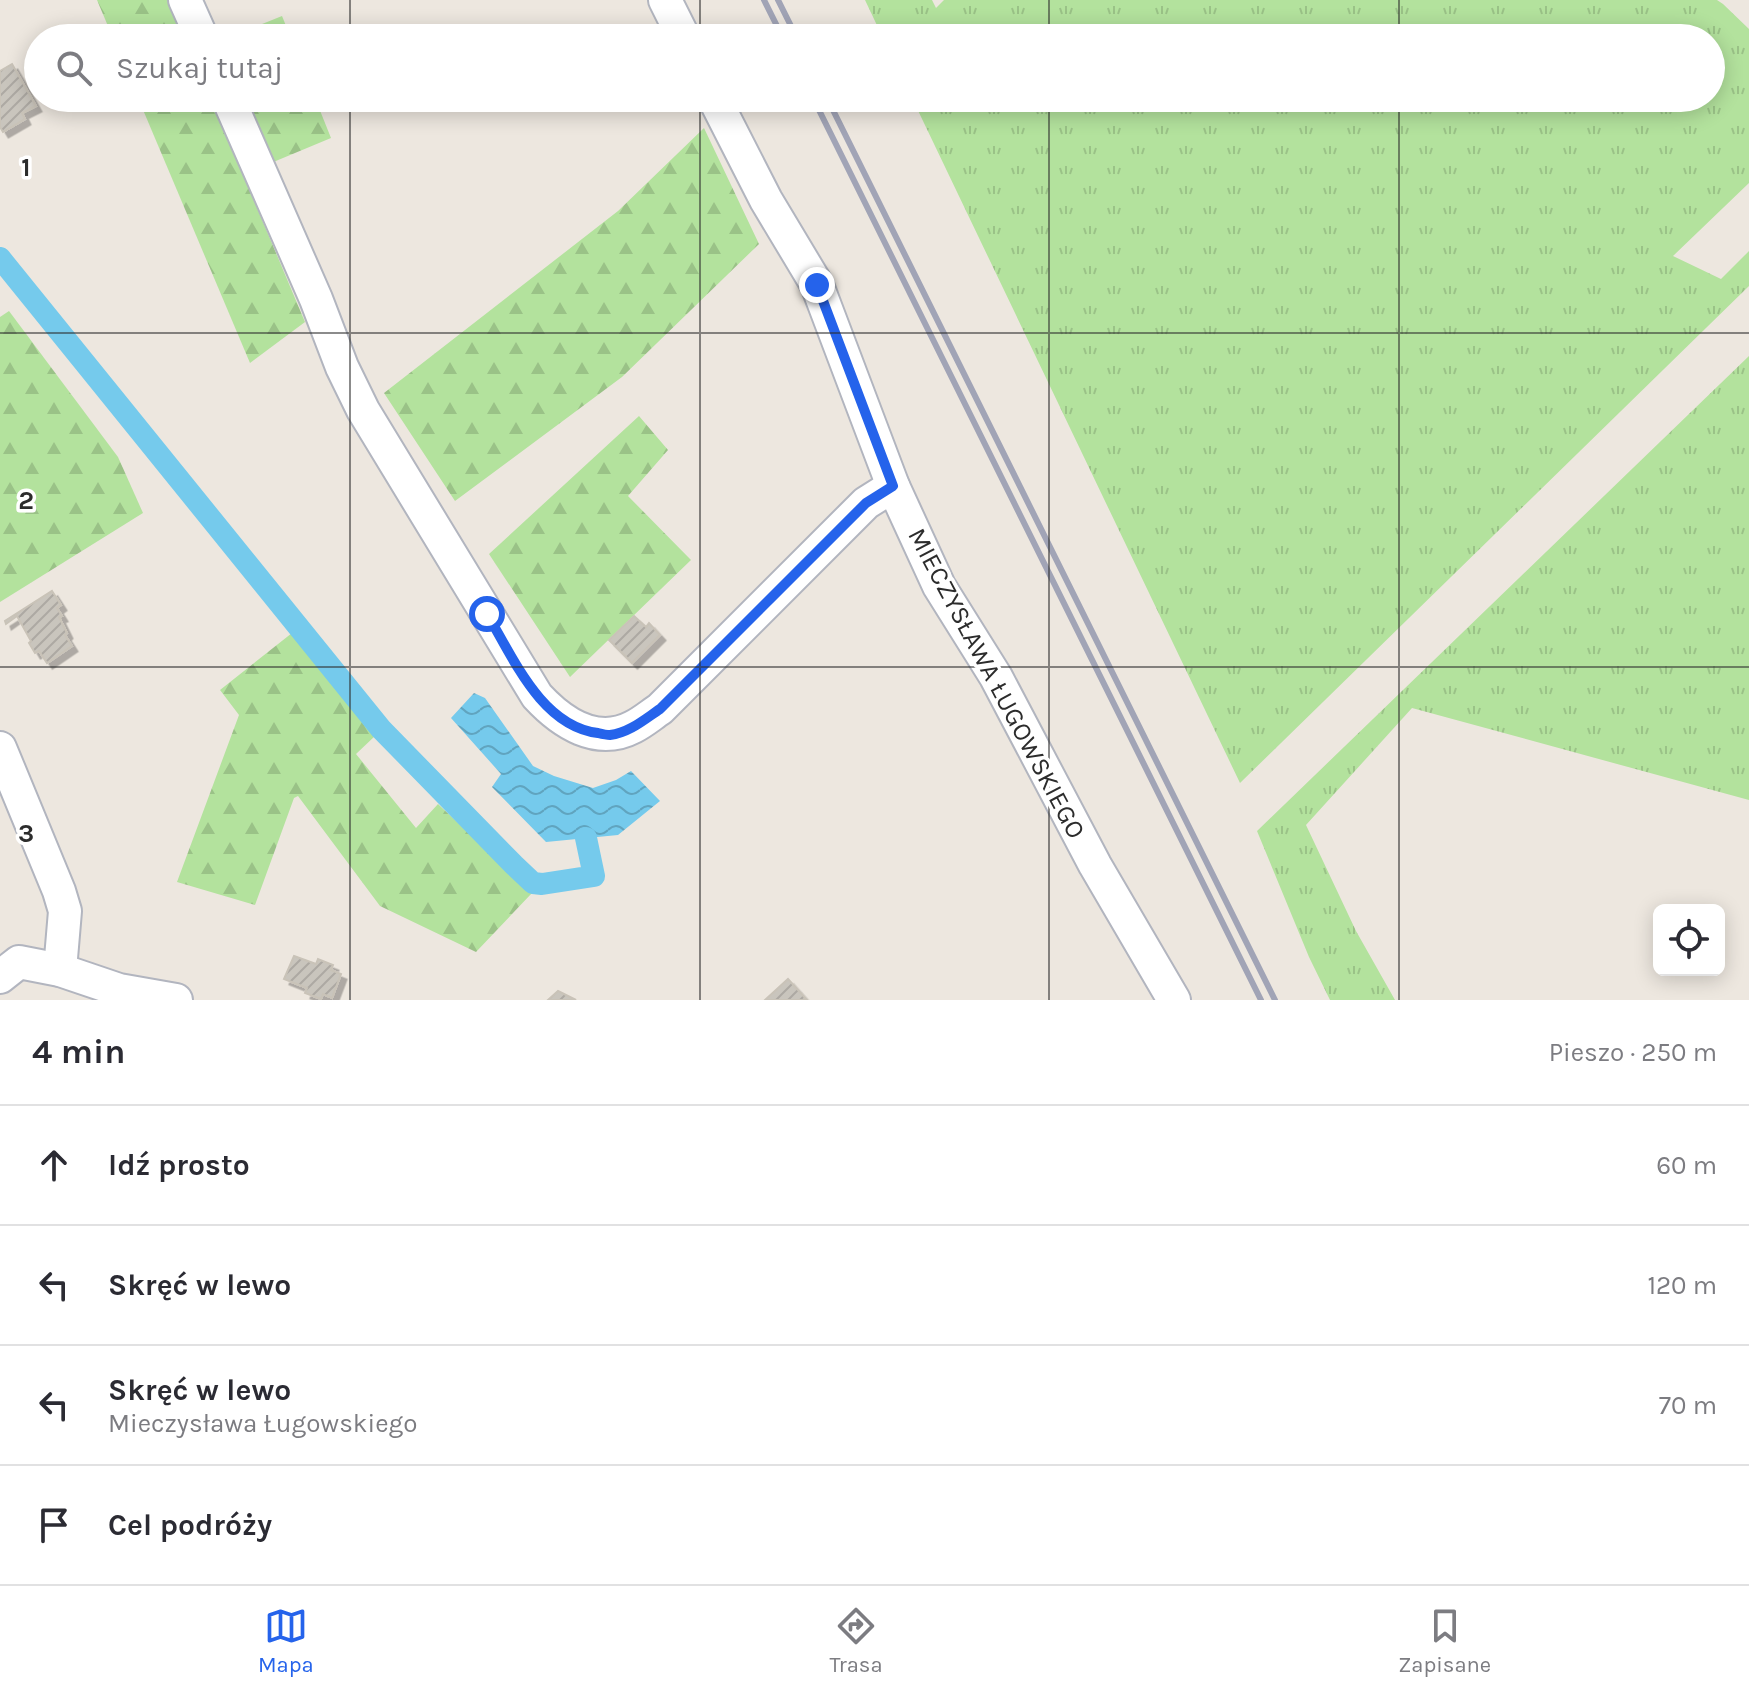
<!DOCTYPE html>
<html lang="pl">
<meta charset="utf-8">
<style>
:root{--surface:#fff;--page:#f7f7f7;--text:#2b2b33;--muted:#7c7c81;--line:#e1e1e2;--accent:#2563eb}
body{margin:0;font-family:Karla,sans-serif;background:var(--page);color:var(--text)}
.controls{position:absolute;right:24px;bottom:24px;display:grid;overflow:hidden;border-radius:12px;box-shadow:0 4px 20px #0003}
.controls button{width:72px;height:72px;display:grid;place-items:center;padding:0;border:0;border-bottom:2px solid var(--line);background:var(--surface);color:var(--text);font:40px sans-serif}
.stop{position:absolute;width:24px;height:24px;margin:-18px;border:6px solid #2563eb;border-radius:50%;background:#fff}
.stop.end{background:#2563eb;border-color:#fff;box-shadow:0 2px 8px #0008}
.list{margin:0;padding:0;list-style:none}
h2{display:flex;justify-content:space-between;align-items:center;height:104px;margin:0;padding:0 32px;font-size:34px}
h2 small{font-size:26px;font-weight:400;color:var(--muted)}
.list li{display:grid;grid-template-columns:52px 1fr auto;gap:24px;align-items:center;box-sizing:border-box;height:120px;padding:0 32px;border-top:2px solid var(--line)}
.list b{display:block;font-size:30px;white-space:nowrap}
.list p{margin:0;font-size:26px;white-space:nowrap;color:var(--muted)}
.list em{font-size:26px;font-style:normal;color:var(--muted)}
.icon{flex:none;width:44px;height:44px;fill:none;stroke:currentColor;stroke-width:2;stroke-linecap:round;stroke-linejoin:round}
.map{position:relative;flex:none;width:1749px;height:1000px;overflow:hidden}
.search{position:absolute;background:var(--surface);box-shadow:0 4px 20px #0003;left:24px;right:24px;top:24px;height:88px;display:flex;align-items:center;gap:20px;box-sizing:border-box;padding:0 28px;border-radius:44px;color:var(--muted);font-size:30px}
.sheet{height:584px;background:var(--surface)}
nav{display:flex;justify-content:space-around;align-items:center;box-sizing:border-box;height:112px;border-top:2px solid var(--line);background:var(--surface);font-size:22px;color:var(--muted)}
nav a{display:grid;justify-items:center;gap:4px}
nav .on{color:var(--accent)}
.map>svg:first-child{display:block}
.grass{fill:url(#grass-tufts)}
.forest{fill:url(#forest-firs)}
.water{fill:url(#water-waves)}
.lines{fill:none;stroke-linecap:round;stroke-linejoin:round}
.canal{stroke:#75caec;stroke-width:22}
.building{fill:url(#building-hatch);stroke:#c9c3b8;stroke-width:2;filter:url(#shadow)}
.minor-casing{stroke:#b2b5bf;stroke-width:36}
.minor{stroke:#fff;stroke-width:32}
.rail{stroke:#a1a4b6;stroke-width:6}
.route{stroke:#2563eb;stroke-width:10}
.grid{fill:none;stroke:#2c2c2c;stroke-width:2;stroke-opacity:0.55}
.labels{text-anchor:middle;stroke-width:7;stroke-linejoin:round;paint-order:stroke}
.street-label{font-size:26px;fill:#2c2c2c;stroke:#fff}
.grid-label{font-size:26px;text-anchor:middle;font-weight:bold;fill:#2c2c2c;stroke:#fff;stroke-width:7;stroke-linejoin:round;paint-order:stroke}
</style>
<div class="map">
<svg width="1749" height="1000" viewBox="0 0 1749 1000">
<defs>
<pattern id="grass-tufts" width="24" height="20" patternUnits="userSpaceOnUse" patternTransform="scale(2)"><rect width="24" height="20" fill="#b3e29d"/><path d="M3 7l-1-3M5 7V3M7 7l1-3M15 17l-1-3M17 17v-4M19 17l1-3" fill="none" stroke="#9ac287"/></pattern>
<pattern id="forest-firs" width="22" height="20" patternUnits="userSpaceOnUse" patternTransform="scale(2)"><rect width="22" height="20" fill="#b3e29d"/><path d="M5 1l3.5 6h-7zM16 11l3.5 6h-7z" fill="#9ac287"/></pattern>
<pattern id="water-waves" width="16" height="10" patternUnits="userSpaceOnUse" patternTransform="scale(2)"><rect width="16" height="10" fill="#75caec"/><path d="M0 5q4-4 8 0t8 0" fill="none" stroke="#60a4bf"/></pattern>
<pattern id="building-hatch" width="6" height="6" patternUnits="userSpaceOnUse" patternTransform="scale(2)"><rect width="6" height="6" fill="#c9c5bd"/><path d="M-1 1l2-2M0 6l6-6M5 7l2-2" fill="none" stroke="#ada9a3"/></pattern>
<filter id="shadow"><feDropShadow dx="5.5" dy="5.5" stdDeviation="0" flood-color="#0004"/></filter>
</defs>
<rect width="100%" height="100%" fill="#ede7df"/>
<!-- grass -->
<g class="grass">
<path d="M865 0H932L936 8 944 0H1717L1723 4 1749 29V183L1673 256 1721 279 1749 251V286L1240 783 912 98H1711V38H883Z"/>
<path d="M1749 356V800L1412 708 1306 825 1356 931 1395 1000H1330L1309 957 1257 831Z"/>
</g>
<!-- forest -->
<g class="forest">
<path d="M97 0H169L185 38H113Z"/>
<path d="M282 16 291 38H227Z"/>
<path d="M138 98H211L305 322 250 363Z"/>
<path d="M243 98H315L331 138 271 163Z"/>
<path d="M704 128 759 244 622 377 455 501 384 393 618 211Z"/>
<path d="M9 311 118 457 143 513 0 602V317Z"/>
<path d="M639 416 668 450 628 496 691 560 570 677 489 554Z"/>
<path d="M292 633 375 736 356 754 416 828 438 804 532 893 476 952 380 906 298 796 294 798 255 905 177 882 239 715 220 690Z"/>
</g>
<!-- water -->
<path class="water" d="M474 693 485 698 533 766 554 776 593 788 616 780 631 771 660 801 618 835 546 842 492 787 501 774 451 718Z"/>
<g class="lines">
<!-- canal -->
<path class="canal" d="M0 258 381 729 514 865 533 883 542 884 594 876 586 838"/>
</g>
<!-- building -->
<g class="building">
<path d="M91 29 95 38H69Z"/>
<path d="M62 31 65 38H44Z"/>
<path d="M12 64 36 106 22 113 25 119 3 132 0 127V71Z"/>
<path d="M52 591 61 605 57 608 62 616 59 617 67 633 65 635 72 646 47 663 39 651 35 653 29 643 31 641 17 616 6 624 5 621Z"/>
<path d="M634 616 646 627 649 623 660 635 632 663 609 640Z"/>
<path d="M294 956 316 964 318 959 333 965 331 970 341 974 332 998 323 994 321 999 305 993 307 988 284 979Z"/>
<path d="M788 979 807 1000H765Z"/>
<path d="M558 991 576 1000H548Z"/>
</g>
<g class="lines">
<defs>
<g id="minor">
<path d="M185 0 202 38"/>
<path d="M665 0 684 38"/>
<path d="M228 98 316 299 342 367 363 410 537 696C562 723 597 746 633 727 643 722 651 715 660 709L866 503 893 486"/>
<path d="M714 98 766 200 817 285 893 486 939 586 996 677 1095 865 1174 1000"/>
<path d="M0 748 59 891 65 911 60 970"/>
<path d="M0 977 19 962 60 970 119 990 176 1000"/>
</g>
</defs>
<!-- minor casing -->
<use href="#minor" class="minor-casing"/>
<!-- minor -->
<use href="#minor" class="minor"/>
<!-- rail -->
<g class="rail">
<path d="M764 0 783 38"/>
<path d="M778 0 797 38"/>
<path d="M813 98 1261 1000"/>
<path d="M827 98 1275 1000"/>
</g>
</g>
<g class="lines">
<!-- route -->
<path class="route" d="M487 614C513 657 541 726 598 733 602 734 606 735 610 735 629 733 645 719 660 709L866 503 893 486 817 285"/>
</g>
<!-- grid -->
<path class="grid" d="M350 0V38M700 0V38M1049 0V38M1399 0V38M350 98V1000M700 98V1000M1049 98V1000M1399 98V1000M0 333H1749M0 667H1749"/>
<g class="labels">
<!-- street labels -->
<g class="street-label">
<text transform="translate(997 683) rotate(62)" y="9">MIECZYSŁAWA ŁUGOWSKIEGO</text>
</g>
</g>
<g class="grid-label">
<text x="26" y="176">1</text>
<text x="26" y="509">2</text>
<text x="26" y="842">3</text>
</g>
</svg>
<div class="controls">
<button><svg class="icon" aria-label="locate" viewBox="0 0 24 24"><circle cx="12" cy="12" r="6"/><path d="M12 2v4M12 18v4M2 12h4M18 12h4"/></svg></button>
</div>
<div class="stop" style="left:487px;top:614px"></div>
<div class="stop end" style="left:817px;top:285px"></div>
<div class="search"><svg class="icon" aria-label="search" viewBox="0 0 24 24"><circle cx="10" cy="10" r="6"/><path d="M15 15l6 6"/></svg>Szukaj tutaj</div>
</div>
<section class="sheet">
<h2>4 min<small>Pieszo · 250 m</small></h2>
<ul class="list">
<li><svg class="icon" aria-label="ahead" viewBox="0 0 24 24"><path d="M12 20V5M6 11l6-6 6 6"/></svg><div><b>Idź prosto</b></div><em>60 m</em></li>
<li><svg class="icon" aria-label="left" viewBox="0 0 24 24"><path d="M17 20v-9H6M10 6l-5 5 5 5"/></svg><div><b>Skręć w lewo</b></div><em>120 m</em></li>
<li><svg class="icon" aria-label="left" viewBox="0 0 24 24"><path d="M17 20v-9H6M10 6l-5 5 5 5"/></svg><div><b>Skręć w lewo</b><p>Mieczysława Ługowskiego</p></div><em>70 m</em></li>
<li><svg class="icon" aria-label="arrive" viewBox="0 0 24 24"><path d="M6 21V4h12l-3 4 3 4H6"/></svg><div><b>Cel podróży</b></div></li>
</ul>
</section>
<nav>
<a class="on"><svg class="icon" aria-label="map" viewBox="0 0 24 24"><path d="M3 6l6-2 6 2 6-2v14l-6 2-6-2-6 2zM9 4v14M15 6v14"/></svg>Mapa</a>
<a><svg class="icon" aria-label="directions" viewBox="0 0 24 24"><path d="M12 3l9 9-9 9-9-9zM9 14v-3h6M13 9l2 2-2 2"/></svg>Trasa</a>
<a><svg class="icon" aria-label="saved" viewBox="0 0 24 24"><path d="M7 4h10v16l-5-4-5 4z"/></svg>Zapisane</a>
</nav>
